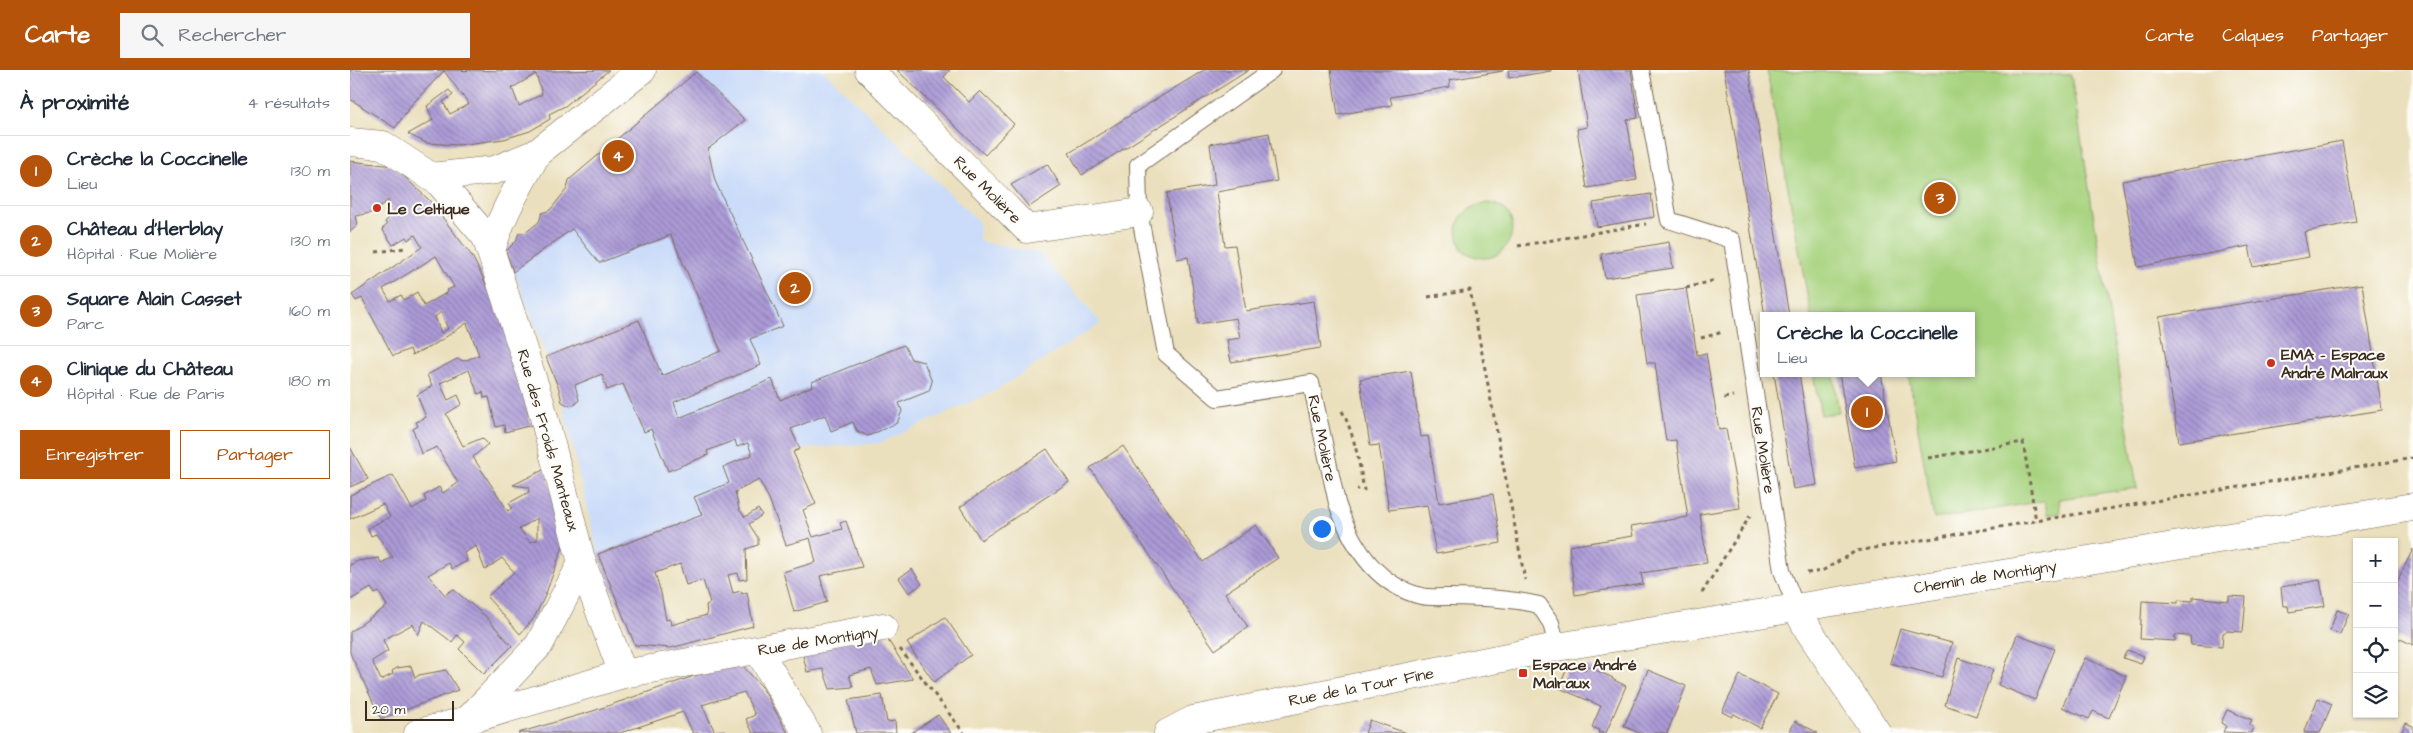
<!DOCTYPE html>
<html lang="fr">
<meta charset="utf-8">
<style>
:root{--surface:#fff;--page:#f6f6f7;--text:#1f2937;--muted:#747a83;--line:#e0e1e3;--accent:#b45309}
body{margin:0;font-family:"Architects Daughter",sans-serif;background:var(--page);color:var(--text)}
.controls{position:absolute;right:15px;bottom:15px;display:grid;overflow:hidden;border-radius:0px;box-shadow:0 1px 4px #0004}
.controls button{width:45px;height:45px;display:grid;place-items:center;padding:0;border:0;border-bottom:1px solid var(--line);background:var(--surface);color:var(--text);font:25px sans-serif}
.scale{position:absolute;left:15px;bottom:12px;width:89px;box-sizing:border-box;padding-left:5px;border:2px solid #3b2a1e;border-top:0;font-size:14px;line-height:18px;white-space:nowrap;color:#3b2a1e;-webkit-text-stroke:4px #fdfcf7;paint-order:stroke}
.you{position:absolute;left:971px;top:458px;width:18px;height:18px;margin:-12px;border:4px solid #fff;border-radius:50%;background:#1a73e8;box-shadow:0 0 0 8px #1a73e833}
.badge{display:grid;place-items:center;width:32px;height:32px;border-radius:50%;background:var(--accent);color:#fff;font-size:16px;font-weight:700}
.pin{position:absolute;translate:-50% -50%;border:2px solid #fff;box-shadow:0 1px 5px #0006}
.popup{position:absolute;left:1410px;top:242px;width:215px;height:65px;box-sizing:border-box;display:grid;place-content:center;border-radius:0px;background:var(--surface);filter:drop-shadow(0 1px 4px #0005);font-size:16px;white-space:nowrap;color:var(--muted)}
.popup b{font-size:19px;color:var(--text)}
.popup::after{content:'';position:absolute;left:50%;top:100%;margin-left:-10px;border:10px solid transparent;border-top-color:var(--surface)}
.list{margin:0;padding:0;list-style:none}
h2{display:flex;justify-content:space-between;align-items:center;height:65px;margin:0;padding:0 20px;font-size:21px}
h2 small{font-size:16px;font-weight:400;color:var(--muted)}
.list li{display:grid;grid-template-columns:32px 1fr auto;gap:15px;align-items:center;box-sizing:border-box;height:70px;padding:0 20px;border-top:1px solid var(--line)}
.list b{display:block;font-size:19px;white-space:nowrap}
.list p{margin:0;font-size:16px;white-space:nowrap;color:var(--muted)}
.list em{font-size:16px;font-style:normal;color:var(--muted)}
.actions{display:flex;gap:10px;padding:15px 20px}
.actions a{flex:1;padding:11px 0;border:1px solid var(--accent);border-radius:0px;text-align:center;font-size:18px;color:var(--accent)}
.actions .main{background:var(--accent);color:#fff}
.icon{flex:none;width:28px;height:28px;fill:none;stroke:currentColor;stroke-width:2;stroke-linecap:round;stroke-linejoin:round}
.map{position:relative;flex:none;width:2063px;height:663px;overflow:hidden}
header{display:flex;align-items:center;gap:30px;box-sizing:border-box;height:70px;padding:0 25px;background:var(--accent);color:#fff}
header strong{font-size:24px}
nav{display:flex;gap:28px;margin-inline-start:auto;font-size:18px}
.search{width:350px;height:45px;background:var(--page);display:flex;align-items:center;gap:12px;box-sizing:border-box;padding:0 18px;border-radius:0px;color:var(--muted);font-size:19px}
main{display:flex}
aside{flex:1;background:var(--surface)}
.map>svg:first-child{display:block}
.built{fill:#cadcf9}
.park{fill:#a7d37f;stroke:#717e4e}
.building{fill:url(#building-back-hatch);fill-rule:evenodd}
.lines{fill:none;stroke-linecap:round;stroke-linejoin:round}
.service-casing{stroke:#796a56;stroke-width:18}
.minor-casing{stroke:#796a56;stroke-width:29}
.tertiary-casing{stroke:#796a56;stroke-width:29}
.path{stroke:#796a56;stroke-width:3;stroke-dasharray:4 4;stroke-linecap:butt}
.service{stroke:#fff;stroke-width:16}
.minor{stroke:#fff;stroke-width:28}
.tertiary{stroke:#fff;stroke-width:28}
.poi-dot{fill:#c8321e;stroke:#fdfcf7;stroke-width:2}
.labels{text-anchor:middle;stroke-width:4;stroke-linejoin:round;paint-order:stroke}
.street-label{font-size:16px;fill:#3b2a1e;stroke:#fdfcf7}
.poi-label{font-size:16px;font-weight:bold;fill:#3b2a1e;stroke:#fdfcf7;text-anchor:start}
</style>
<header>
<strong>Carte</strong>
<div class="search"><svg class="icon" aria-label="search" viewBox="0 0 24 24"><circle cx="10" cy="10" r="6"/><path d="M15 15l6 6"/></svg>Rechercher</div>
<nav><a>Carte</a><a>Calques</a><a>Partager</a></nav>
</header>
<main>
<aside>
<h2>À proximité<small>4 résultats</small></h2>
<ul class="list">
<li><span class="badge">1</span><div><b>Crèche la Coccinelle</b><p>Lieu</p></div><em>130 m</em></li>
<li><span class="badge">2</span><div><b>Château d'Herblay</b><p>Hôpital · Rue Molière</p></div><em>130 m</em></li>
<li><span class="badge">3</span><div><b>Square Alain Casset</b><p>Parc</p></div><em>160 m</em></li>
<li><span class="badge">4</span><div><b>Clinique du Château</b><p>Hôpital · Rue de Paris</p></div><em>180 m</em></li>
</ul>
<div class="actions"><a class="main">Enregistrer</a><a>Partager</a></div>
</aside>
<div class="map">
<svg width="2063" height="663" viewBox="0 0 2063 663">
<defs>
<pattern id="building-back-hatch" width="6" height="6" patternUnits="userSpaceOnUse" patternTransform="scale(1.25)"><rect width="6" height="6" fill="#ab9ad7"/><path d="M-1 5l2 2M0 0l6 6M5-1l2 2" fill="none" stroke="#8c7eae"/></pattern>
</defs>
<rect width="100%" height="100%" fill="#fdfcf7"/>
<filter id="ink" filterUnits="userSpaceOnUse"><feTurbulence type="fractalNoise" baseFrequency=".02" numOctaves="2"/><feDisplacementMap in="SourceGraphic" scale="10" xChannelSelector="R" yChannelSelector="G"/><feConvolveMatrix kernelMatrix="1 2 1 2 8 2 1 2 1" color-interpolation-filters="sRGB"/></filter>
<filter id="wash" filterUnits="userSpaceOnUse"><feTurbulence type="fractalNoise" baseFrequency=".0096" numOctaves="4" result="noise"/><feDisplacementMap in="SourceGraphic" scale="20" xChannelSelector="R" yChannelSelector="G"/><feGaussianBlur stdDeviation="1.12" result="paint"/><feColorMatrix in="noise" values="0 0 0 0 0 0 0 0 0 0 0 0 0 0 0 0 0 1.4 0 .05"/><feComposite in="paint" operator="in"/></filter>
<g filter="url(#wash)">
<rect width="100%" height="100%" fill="#ebe0bd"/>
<!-- built -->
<path class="built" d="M348 0H473L629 152V171L689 183 751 253 645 321 530 373 450 379 382 412 388 432 248 484 209 319 156 181 166 171 169 163H175L189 152 192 143 200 140 217 119 219 110Z"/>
<!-- park -->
<g class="park">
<path d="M1417 1 1721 5 1787 418 1709 429 1710 443 1698 445 1694 431 1584 449 1558 303H1621V246H1461Z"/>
<path d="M1138 133C1183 137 1159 207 1117 183 1112 181 1110 176 1109 171 1102 149 1117 136 1138 133Z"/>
<path d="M1463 303H1483L1489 343 1471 345Z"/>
</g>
<g id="blocks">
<!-- building -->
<g class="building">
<path d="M0 0 207 1 259 0 215 36 199 44 200 49 180 61 154 69 108 75 76 73 58 64 83 50 77 36 99 20 103 25 93 32 100 44 119 34 94 1 62 34 45 58 0 29ZM186 4 192 24 169 36 162 18Z"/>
<path d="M547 0H600L594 7 619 32 630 21 664 54 635 85Z"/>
<path d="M854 0H899L732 105 719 83Z"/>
<path d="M981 0H1153V1L1099 10 1100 17 1040 27 1042 35 988 45Z"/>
<path d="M1158 0H1201V1L1159 8Z"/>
<path d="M1228 0H1281L1288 48 1277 50 1287 110 1237 118 1227 59 1237 57Z"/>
<path d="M1374 0H1399L1439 246H1415Z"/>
<path d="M346 2 395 50 358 79 365 111 433 256 400 269 411 295 324 332 329 348 422 309 430 330 463 316 462 312 554 275 561 289 574 292 582 312 579 321 549 333 552 341 547 353 518 366 507 361 503 352 481 361 475 345 441 359 450 379 443 382 466 434 453 440 463 467 492 459 490 453 496 451 512 497 470 506 477 532 444 542 433 502 466 492 460 468 436 475 419 429 409 410 385 422 389 439 395 447 408 439 412 445 399 454 408 468V475L396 479 397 509 389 510 388 503 378 505 383 523 391 521 392 524 397 522 403 556 321 578 285 575 248 484 352 445 344 427 379 413 373 397 402 385 398 373 387 377 385 370 357 381 358 385 318 401 301 359 294 362 273 314 257 320 252 304 225 315 229 330 226 334 220 336 212 332 209 319 196 287 289 250 312 306 371 281 321 165 249 193 222 159 163 202 156 181 166 171 169 163H175L189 152 192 143 200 140 217 119 219 110ZM330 494 336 515 353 510 360 533 356 535 357 545 321 555 320 549 316 550 311 523 305 503Z"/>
<path d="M919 63 927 111 867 122 875 176 885 175 896 241 964 231 971 278 881 292 877 270 890 268 886 248 848 254 838 187 827 189 817 123 865 115 860 74Z"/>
<path d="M1992 71 2006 152 1954 162 1959 187 1903 197 1899 176 1788 197 1772 111Z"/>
<path d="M0 91 43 96 79 130 122 186 147 236 175 311 178 343 182 355 155 362 154 355 146 357 139 327 134 328 133 322 128 324 119 300 90 313 98 330 108 325 112 334 96 344 113 376 132 368 138 374 123 387 158 441 162 438 159 433 179 422 178 417 163 415 195 399 213 460V476L195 526 184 548 170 564 137 527 164 502 152 488 135 500 126 476 114 483 117 491 102 499 99 493 78 505 95 525 103 519 135 546 162 576 134 604 109 579 115 572 107 565 102 572 74 551 68 565 63 554 33 570 38 581 22 591 31 610 43 604 42 601 47 598 61 596 65 608 69 605 96 600 108 620 31 649 0 583V562L37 536 29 522 25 524 21 518 0 530V495L8 491 29 488 31 493 43 487 26 464 21 466 18 458 40 447 33 434 0 449V425L43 405 62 439 76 431 74 426 89 417 93 423 108 413 87 377 71 384 63 359 68 356 66 352 76 347 67 325 82 316 77 305 107 289 114 291 129 285 117 253 82 276 62 285 60 279 43 286 12 228 6 231 2 225 72 177 65 165 58 170 56 167 43 175 32 159 37 155 35 152 43 144 38 130 25 142 6 146 8 155 0 162ZM86 186 104 217 97 220 98 222 74 236 67 222 54 230 51 225 40 231 33 219ZM91 242 98 259 91 263 85 247ZM187 448V470L180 472 169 459Z"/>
<path d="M697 94 711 116 679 137 661 115Z"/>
<path d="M1301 124 1304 147 1247 157 1243 133Z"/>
<path d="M1319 172 1323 198 1255 208 1251 184Z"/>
<path d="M2012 214 2032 340 1829 372 1809 247Z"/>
<path d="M1336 218 1347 285 1356 283 1369 360 1376 359 1390 438 1350 444 1357 493 1291 503 1293 514 1225 525 1219 476 1283 466 1281 456 1338 447 1326 370 1316 371 1305 293H1297L1287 225Z"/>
<path d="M1061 301 1071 367 1078 366 1089 433 1143 424 1151 473 1086 484 1077 435 1039 440 1029 375 1020 376 1010 309Z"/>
<path d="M1424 303H1449L1467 415 1443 419Z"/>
<path d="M1489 303H1531L1546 391 1505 398Z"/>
<path d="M773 376 853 492 906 455 928 488 875 523 898 557 865 580 740 398Z"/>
<path d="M0 377 18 409 0 417Z"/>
<path d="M697 379 719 412 631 470 610 437Z"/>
<path d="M2063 479V575L2044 566V518Z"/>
<path d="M562 499 572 514 559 523 549 508Z"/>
<path d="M1970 510 1975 536 1939 542 1938 536H1933L1931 517Z"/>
<path d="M1879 526 1896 527 1893 562 1877 561 1873 563 1872 577 1841 575 1840 566H1837L1825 565V571L1790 569 1792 531 1828 533V530L1843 531V527L1879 531Z"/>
<path d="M1987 540 1999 544 1990 564 1980 561Z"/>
<path d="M595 547 621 585 584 612 557 573Z"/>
<path d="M1550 559 1602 573 1592 607 1540 593Z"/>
<path d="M534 564 563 609 527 615 521 599 499 605 503 617 480 619 473 599 457 602 452 581Z"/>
<path d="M1667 565 1705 579 1685 630 1648 615Z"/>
<path d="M1777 580 1794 586 1791 594 1773 588Z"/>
<path d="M1608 588 1643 600 1626 646 1595 635Z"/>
<path d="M1735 588 1776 606 1759 648 1743 641 1739 649 1712 637Z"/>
<path d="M1219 593 1235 600 1237 596 1263 608 1262 609 1276 616 1256 663H1248L1249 660 1242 657 1251 636 1209 618Z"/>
<path d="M391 594 412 617 438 663H403L396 649 405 645 394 622 352 635 365 662 375 660 376 663H343L333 642 270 663H168L243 641 344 606Z"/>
<path d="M1298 600 1336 616 1317 663H1289L1274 656Z"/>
<path d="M1390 605 1428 624 1410 658 1384 644 1382 647 1372 642Z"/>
<path d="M532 625 537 652 545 651 546 663H506L498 630Z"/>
<path d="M1968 628 1982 634 1970 663H1954Z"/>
<path d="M1877 640 1902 650 1899 655 1903 657 1901 663 1873 662 1876 656 1871 653Z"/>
<path d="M588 645 601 663H561Z"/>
<path d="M1020 650 1056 663H1015Z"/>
<path d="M1445 651 1468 663H1439Z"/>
<path d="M2056 653 2063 656V663H2051Z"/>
</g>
</g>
</g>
<g filter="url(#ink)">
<use href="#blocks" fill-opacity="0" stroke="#796a56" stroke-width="1"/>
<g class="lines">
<defs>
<g id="service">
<path d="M922 0 788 95 789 142 816 284 867 328 961 313 987 433C1001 474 1026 515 1071 526 1080 528 1092 527 1102 527 1131 528 1161 528 1189 535L1201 553 1207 577"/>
<path d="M1291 0 1319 150 1382 170 1432 501 1446 537"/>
</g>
<g id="minor">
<path d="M519 0 677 159 789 142"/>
<path d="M232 493 273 604"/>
<path d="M1446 537 1459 561 1527 663"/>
<path d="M408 580 457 663"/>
<path d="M118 650 273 604 533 557"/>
<path d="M818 663 843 650 1207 577 2063 437"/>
</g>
<g id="tertiary">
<path d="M0 72 33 75 89 112 136 167 190 332 232 493 189 575 118 650 68 663"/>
<path d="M81 107 145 100 187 83 292 0"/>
<path d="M141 182C150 146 169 116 187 83"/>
</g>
</defs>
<!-- service casing -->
<use href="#service" class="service-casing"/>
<!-- minor casing -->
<use href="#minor" class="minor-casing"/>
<!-- tertiary casing -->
<use href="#tertiary" class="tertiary-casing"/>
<!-- path -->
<g class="path">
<path d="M1168 176 1296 154"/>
<path d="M26 182 56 178"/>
<path d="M1336 218 1366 210"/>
<path d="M1078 227 1120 220 1175 510"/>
<path d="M1351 268 1373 262"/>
<path d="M1374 328 1383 326"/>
<path d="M992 341C1005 366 1009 392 1014 420L1007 419"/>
<path d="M1578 388 1673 372 1686 451"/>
<path d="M1457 503 1472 501 1506 481 2063 388"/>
<path d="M1352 523 1400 446"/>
<path d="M550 579 614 663"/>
</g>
<!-- service -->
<use href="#service" class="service"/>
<!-- minor -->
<use href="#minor" class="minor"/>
<!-- tertiary -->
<use href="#tertiary" class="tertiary"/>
</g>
</g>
<!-- markers -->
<g class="poi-dot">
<circle cx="27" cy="138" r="5"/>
<circle cx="1921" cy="293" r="5"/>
<rect x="1168" y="598" width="10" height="10" rx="2.5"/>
</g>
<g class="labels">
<!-- street labels -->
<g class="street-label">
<text transform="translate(638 119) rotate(45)" y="6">Rue Molière</text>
<text transform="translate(973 368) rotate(78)" y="6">Rue Molière</text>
<text transform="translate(199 370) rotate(74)" y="6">Rue des Froids Manteaux</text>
<text transform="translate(1414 380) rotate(81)" y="6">Rue Molière</text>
<text transform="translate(1635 506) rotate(-9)" y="6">Chemin de Montigny</text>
<text transform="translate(468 570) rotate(-9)" y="6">Rue de Montigny</text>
<text transform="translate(1011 616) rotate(-11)" y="6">Rue de la Tour Fine</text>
</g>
<!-- poi labels -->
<g class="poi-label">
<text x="37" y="144">Le Celtique</text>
<text x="1931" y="290">EMA - Espace<tspan x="1931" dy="18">André Malraux</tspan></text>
<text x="1183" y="600">Espace André<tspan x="1183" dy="18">Malraux</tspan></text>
</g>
</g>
</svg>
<div class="controls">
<button>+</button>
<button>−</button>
<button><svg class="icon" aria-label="locate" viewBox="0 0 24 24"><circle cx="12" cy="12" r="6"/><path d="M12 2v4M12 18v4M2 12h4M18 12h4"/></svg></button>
<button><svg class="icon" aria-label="layers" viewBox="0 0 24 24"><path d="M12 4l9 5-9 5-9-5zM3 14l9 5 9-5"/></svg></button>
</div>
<div class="scale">20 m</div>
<div class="you"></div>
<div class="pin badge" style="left:1517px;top:342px">1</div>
<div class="popup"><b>Crèche la Coccinelle</b>Lieu</div>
<div class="pin badge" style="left:445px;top:218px">2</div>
<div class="pin badge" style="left:1590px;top:128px">3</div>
<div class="pin badge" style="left:268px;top:86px">4</div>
</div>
</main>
